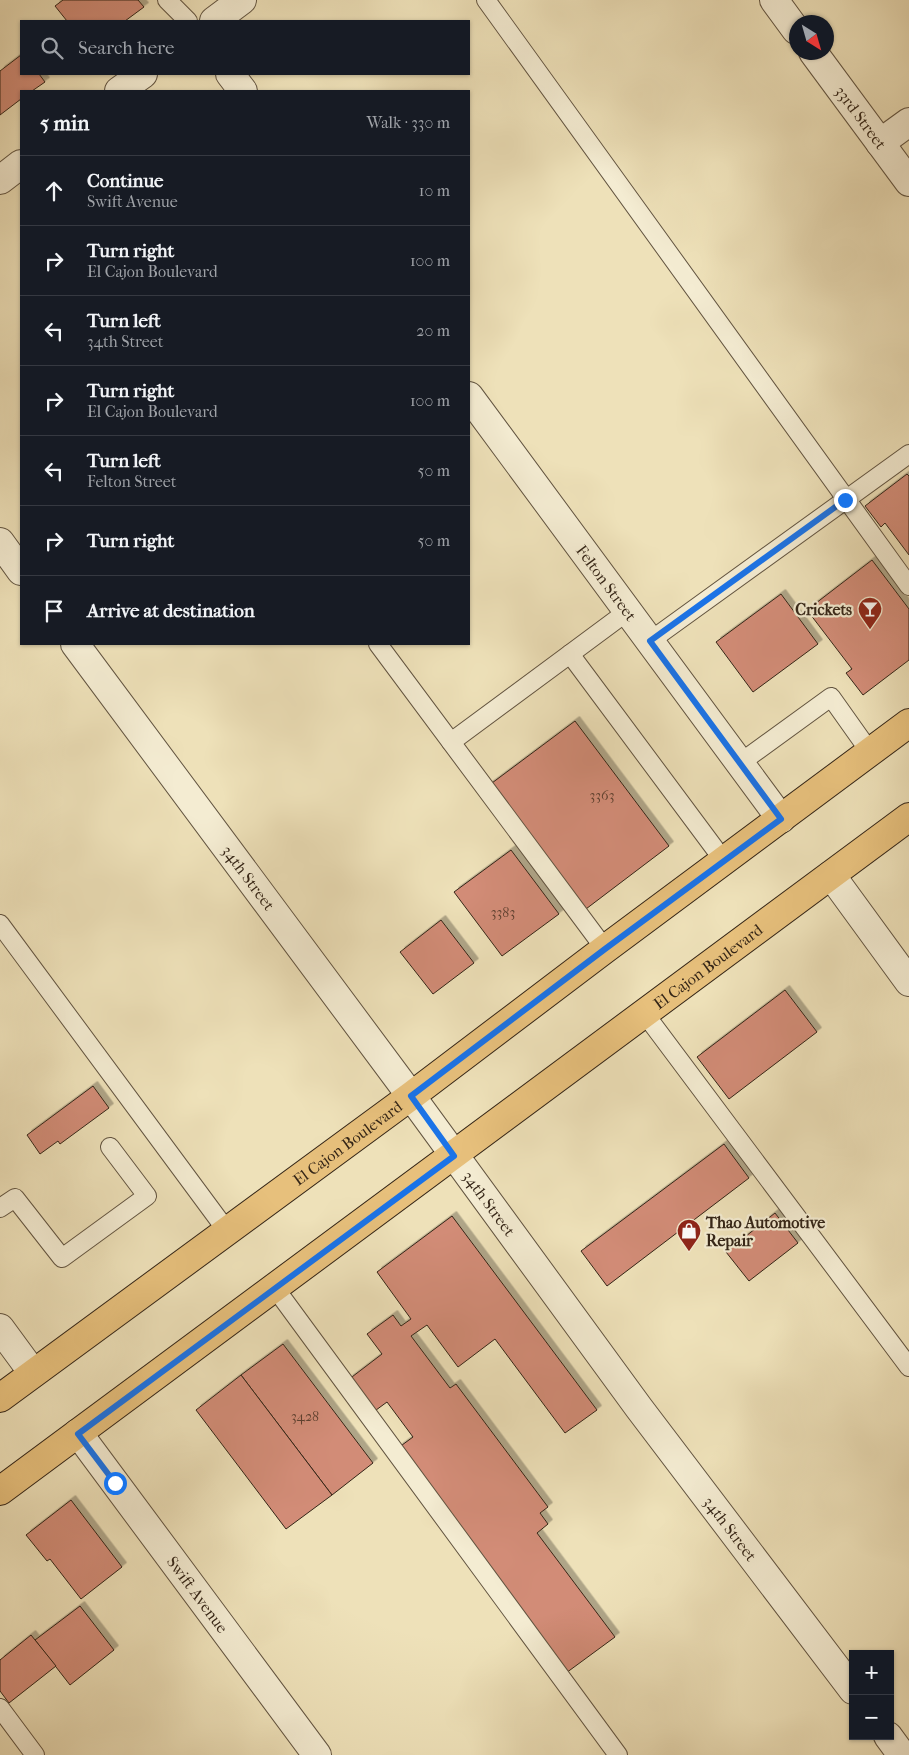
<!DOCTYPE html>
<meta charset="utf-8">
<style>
:root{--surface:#171b24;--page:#242831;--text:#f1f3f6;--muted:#9ea1a6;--line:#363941}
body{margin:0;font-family:"IM FELL French Canon",serif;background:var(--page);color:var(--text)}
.controls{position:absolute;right:15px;bottom:15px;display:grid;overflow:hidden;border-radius:0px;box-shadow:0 1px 4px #0004}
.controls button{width:45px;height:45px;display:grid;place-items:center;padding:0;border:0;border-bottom:1px solid var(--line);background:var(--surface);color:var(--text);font:25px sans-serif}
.compass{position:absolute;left:789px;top:15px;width:45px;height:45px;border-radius:50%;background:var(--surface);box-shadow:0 1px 4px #0004;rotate:143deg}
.stop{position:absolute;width:15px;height:15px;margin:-11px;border:4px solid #1a73e8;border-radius:50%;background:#fff}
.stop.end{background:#1a73e8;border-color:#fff;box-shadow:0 1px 5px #0008}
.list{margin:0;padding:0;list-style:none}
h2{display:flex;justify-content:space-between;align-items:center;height:65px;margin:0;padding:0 20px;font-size:21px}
h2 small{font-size:16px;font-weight:400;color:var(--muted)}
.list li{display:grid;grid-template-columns:32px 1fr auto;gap:15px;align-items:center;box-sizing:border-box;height:70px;padding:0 20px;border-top:1px solid var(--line)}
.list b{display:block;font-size:19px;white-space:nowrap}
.list p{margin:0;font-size:16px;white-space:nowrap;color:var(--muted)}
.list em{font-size:16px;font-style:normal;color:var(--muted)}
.icon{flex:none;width:28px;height:28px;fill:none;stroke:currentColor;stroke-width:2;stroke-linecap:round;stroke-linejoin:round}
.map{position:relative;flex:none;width:909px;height:1755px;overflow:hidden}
.search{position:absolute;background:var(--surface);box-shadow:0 1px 4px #0004;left:20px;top:20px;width:450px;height:55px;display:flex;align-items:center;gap:12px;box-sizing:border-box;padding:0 18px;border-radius:0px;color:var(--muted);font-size:19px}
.panel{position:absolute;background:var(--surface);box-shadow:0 1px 4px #0004;left:20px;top:90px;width:450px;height:555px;border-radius:0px}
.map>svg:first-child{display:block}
.building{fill:#d28c77;stroke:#342517;filter:url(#shadow)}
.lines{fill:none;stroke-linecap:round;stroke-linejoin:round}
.service-casing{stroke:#625440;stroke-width:20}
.minor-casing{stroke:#625440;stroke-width:30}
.tertiary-casing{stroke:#625440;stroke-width:30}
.primary-casing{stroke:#342517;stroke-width:30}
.service{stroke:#f4ecd2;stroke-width:18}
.minor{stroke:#f4ecd2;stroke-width:28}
.tertiary{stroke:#f4ecd2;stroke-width:28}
.primary{stroke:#e7c07c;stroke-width:28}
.route{stroke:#1a73e8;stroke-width:6}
.labels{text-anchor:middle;stroke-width:4.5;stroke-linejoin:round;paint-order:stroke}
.number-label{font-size:14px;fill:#5c3f2f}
.street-label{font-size:16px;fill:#342517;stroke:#f4ecd2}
.poi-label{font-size:16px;font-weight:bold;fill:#342517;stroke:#f4ecd2;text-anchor:end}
</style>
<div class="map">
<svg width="909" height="1755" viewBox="0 0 909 1755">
<defs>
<filter id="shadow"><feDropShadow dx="4.5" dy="-4.5" stdDeviation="0" flood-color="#0004"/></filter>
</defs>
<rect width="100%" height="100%" fill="#eee1b9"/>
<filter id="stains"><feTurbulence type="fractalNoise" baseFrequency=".004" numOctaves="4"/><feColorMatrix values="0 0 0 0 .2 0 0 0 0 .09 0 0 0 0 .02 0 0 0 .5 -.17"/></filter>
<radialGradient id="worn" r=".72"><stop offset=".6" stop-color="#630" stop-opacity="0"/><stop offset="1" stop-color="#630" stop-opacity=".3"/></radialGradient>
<!-- building -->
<g class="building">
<path d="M63 0H138L144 7 125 21H67L55 6Z"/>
<path d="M21 55V74H39L45 82 32 91H21V99L0 115V71Z"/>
<path d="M907 474 909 476V555L885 523 881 527 865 506Z"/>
<path d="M872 560 909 609V660L863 695 846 673 852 669 807 610Z"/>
<path d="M781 594 818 644 753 692 716 642Z"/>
<path d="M575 721 669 846 582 912 488 786Z"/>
<path d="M511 850 559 914 502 956 454 892Z"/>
<path d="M441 920 474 963 433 994 400 952Z"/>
<path d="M785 990 817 1032 729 1099 697 1057Z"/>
<path d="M93 1086 109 1108 60 1144 58 1141 40 1154 27 1135Z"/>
<path d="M724 1144 749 1178 607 1286 581 1251Z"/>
<path d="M775 1213 798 1243 749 1281 726 1252Z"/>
<path d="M452 1216 597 1410 565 1433 495 1339 458 1367 427 1325 411 1336 450 1388 456 1384 548 1507 540 1513 548 1524 537 1533 615 1637 566 1673 398 1448 413 1437 387 1402 372 1413 348 1380 382 1354 367 1334 393 1315 401 1326 411 1319 377 1272Z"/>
<path d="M283 1344 373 1463 332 1495 241 1375Z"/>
<path d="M241 1375 332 1495 286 1529 196 1410Z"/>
<path d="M71 1500 122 1567 81 1599 50 1559 47 1561 26 1535Z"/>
<path d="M80 1606 114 1650 70 1685 35 1640Z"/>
<path d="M31 1635 56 1666 9 1703 0 1691V1660Z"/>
</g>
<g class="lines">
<defs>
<g id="service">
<path d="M167 0 188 21"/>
<path d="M486 0 909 586"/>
<path d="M650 641 909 454"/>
<path d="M378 644 605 949"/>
<path d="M570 654 628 611"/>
<path d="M451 742 570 654 724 861"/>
<path d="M740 763 831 697 870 752"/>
<path d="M0 924 227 1231"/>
<path d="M645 1014 909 1367"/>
<path d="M0 1208 15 1198 62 1258 147 1196 110 1147"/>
<path d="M275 1288 618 1755"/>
<path d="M0 1708 35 1755"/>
</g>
<g id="minor">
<path d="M230 74 243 91"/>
<path d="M880 143 909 122"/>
<path id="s1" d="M469 396 781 819"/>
<path d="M0 542 21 571"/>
<path id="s2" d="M75 644 411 1096 639 1408 853 1690"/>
<path d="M831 875 909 982"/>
<path d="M0 1328 33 1373"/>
<path id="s3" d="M78 1433 317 1755"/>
<path d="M888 1736 902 1755"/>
</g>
<g id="tertiary">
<path d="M774 0 796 30"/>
<path d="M214 21 242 0"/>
<path id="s4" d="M813 52 909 182"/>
<path d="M119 91 143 74"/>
<path d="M0 180 21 164"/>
</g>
<g id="primary">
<path id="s5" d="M0 1398 411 1096 605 949 909 723"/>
<path id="s6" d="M0 1491 909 817"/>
</g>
</defs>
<!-- service casing -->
<use href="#service" class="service-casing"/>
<!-- minor casing -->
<use href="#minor" class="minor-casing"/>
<!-- tertiary casing -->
<use href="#tertiary" class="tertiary-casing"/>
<!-- primary casing -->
<use href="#primary" class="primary-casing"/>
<!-- service -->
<use href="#service" class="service"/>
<!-- minor -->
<use href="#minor" class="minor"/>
<!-- tertiary -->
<use href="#tertiary" class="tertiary"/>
<!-- primary -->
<use href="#primary" class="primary"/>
</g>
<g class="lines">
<!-- route -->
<path class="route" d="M115 1483 78 1434 454 1156 411 1096 605 949 781 819 650 641 845 500"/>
</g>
<!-- icons -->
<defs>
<symbol id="bar-pin" viewBox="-11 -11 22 30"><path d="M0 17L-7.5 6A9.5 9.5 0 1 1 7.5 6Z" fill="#8f2418" stroke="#f4ecd2"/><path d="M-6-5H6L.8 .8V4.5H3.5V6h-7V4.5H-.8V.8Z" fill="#fff"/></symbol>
<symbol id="shop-pin" viewBox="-11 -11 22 30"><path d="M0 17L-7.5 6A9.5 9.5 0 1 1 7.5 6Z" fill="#8f2418" stroke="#f4ecd2"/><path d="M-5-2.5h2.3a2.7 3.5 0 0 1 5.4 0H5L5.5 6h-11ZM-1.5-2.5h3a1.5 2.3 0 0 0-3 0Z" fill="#fff"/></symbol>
</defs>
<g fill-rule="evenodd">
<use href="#bar-pin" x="856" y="595" width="28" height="38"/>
<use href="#shop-pin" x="675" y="1217" width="28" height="38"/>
</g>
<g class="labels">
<!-- number labels -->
<g class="number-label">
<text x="602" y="800">3363</text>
<text x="503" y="917">3383</text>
<text x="305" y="1421">3428</text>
</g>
<!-- street labels -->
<g class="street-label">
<text dy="6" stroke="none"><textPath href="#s4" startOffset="81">33rd Street</textPath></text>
<text dy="6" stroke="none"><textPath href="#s1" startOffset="232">Felton Street</textPath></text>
<text dy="6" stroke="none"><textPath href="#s2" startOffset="291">34th Street</textPath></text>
<text dy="6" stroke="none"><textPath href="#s6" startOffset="881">El Cajon Boulevard</textPath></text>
<text dy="6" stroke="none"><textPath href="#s5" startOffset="431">El Cajon Boulevard</textPath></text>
<text dy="6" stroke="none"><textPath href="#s2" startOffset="696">34th Street</textPath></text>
<text dy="6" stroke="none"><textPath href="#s2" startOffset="1101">34th Street</textPath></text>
<text dy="6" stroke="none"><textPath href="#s3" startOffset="201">Swift Avenue</textPath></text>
</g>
<!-- poi labels -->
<g class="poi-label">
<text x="852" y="615">Crickets</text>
<text x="706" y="1228" text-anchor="start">Thao Automotive<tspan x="706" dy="18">Repair</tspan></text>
</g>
</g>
<rect width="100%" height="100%" filter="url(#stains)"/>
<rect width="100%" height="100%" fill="url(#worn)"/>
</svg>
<div class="controls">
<button>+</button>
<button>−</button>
</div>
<svg class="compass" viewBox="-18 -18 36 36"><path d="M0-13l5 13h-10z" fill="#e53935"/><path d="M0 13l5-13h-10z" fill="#9ea1a6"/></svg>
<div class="stop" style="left:115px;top:1483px"></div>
<div class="stop end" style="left:845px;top:500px"></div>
<div class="search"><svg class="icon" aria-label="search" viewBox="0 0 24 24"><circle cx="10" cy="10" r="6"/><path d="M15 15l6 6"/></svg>Search here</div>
<section class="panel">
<h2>5 min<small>Walk · 330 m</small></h2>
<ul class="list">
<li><svg class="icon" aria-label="ahead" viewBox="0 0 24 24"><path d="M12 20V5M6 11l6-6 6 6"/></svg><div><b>Continue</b><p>Swift Avenue</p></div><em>10 m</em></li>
<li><svg class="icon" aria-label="right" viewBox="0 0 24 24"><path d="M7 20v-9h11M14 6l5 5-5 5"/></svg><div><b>Turn right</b><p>El Cajon Boulevard</p></div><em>100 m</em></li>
<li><svg class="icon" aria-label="left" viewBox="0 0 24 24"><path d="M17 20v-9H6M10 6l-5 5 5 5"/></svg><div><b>Turn left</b><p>34th Street</p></div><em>20 m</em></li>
<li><svg class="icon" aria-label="right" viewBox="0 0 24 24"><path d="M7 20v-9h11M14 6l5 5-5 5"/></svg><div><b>Turn right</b><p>El Cajon Boulevard</p></div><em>100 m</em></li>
<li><svg class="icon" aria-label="left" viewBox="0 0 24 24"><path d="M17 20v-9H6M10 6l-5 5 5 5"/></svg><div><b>Turn left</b><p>Felton Street</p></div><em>50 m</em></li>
<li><svg class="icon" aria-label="right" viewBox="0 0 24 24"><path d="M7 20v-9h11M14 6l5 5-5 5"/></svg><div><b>Turn right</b></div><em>50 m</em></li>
<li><svg class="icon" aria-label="arrive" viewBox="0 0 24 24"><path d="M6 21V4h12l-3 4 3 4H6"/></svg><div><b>Arrive at destination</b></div></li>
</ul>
</section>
</div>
